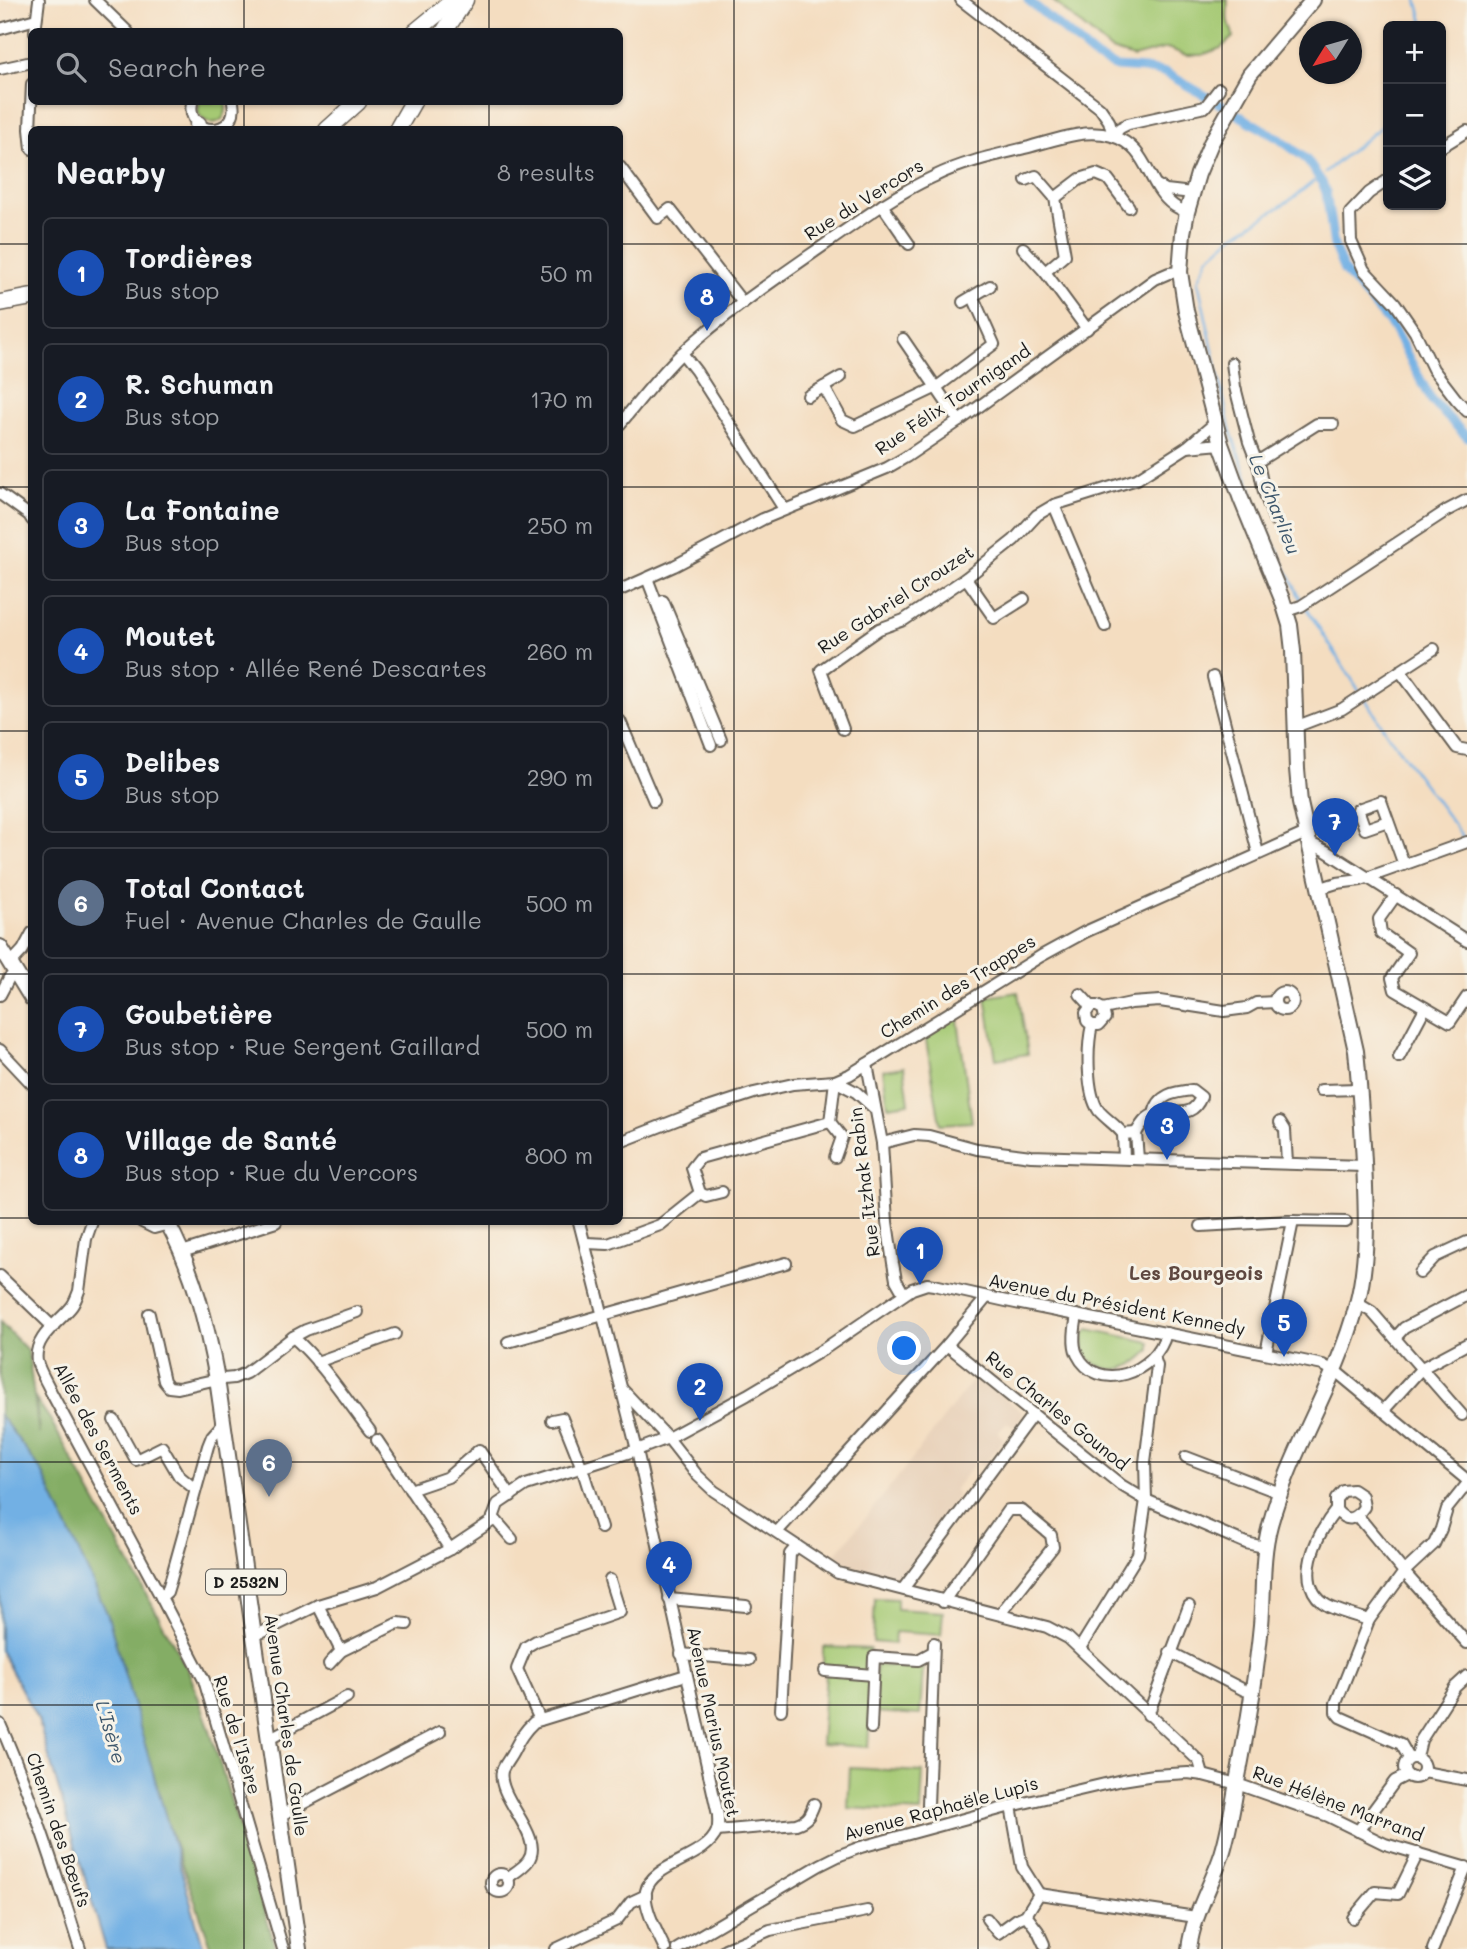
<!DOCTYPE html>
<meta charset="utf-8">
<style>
:root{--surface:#171b24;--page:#20242c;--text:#f1f3f6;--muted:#9ea1a6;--line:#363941;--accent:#d690ce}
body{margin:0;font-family:Mali,sans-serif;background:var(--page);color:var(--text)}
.controls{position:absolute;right:21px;top:21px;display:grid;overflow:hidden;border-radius:10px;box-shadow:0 2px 5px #0004}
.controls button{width:63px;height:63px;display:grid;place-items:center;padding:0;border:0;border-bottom:2px solid var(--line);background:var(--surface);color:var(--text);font:35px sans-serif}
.compass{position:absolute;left:1299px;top:21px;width:63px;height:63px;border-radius:50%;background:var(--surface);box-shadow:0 2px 5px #0004;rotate:233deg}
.you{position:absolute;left:905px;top:1349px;width:24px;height:24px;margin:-18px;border:5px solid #fff;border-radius:50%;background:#1a73e8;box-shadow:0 0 0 10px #1a73e833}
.badge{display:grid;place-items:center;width:46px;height:46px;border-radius:50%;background:var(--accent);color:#fff;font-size:23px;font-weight:700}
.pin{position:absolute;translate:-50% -58px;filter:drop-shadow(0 2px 4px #0008)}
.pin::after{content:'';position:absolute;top:37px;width:24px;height:21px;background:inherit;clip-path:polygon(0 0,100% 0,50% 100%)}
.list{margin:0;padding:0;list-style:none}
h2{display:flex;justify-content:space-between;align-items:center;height:91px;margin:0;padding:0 28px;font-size:30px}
h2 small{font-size:23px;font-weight:400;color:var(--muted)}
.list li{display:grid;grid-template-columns:46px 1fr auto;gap:21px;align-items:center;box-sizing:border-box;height:112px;margin:0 14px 14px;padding:0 14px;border:2px solid var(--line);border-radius:10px}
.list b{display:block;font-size:26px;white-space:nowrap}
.list p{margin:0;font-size:23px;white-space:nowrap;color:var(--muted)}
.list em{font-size:23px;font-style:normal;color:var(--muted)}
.icon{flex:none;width:38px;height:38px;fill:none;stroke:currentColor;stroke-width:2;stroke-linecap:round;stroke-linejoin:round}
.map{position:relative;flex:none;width:1467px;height:1949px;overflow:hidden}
.search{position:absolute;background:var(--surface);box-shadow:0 2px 5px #0004;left:28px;top:28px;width:595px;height:77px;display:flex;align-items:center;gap:18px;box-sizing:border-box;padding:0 24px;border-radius:10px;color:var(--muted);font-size:26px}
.panel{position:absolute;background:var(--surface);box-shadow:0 2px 5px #0004;left:28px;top:126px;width:595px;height:1099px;border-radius:10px}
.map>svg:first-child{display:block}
.built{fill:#e7cfb6}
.green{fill:#a5c973;stroke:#607248;stroke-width:2}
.forest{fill:#84ad65;stroke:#506440;stroke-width:2}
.water{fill:#72b0e4;stroke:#476680;stroke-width:2}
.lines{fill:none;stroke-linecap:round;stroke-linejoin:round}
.stream{stroke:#72b0e4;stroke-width:2.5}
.canal{stroke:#72b0e4;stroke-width:9}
.minor-casing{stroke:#686055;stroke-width:14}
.major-casing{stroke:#686055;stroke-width:18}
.highway-casing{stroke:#686055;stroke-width:19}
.minor{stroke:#fff;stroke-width:10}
.major{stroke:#fff;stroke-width:14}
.highway{stroke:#fff;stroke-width:16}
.grid{fill:none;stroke:#1c1c1c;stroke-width:2;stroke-opacity:0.55}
.labels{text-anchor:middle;stroke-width:6;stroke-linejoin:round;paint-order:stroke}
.shield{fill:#f7f3e8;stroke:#5e5c59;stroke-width:2}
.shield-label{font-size:16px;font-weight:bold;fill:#1c1c1c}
.street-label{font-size:18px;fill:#1c1c1c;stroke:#f7f3e8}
.water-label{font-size:19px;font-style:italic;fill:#3e576c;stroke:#f7f3e8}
.neighbourhood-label{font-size:19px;font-weight:bold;fill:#5e473f;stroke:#f7f3e8}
</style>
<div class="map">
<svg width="1467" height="1949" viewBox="0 0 1467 1949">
<rect width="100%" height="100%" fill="#f7f3e8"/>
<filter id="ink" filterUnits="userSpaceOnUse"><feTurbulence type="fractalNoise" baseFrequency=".0143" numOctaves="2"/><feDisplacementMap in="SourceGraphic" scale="14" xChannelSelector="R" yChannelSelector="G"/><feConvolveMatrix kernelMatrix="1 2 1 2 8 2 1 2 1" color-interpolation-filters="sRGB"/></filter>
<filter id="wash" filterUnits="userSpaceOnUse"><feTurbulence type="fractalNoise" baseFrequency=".00686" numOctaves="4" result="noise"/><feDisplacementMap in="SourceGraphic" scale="28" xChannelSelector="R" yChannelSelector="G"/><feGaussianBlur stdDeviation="1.57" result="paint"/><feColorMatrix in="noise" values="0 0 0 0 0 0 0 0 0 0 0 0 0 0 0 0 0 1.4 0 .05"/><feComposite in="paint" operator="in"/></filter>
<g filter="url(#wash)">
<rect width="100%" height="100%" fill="#f4ddc0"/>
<!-- built -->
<path class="built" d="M977 1375 1022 1412V1417L1014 1428 1007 1422 998 1433 1004 1439 983 1466 976 1461 954 1490 958 1495 930 1535 935 1541 903 1583 850 1569 831 1560 887 1491Z"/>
<!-- green -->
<g class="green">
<path d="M1052 0H1227C1229 7 1226 15 1228 22 1230 28 1233 30 1233 37L1221 48 1202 55H1186L1167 48 1133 57 1111 50Z"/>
<path d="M199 102H225C231 122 209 131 198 113Z"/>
<path d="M1018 992 1028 1054 996 1059 986 997Z"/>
<path d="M957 1013 972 1122 940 1124 925 1034Z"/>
<path d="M904 1067 909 1103 888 1106 883 1070Z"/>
<path d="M1088 1329 1150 1342V1350C1143 1358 1136 1364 1126 1367 1114 1372 1097 1368 1088 1358 1083 1352 1083 1343 1083 1336Z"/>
<path d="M875 1598 897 1599V1609L943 1612 941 1635 895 1632 894 1644 873 1642Z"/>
<path d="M823 1647 870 1649 869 1673 823 1669Z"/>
<path d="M876 1665 923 1668 920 1715 873 1712Z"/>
<path d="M826 1673 872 1676 868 1747 821 1744Z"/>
<path d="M850 1768 923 1772 921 1812 848 1808Z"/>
</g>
<!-- forest -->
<path class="forest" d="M0 1322 28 1351 39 1434 36 1399 50 1419 189 1672 207 1721 276 1949H212L46 1482 42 1472 0 1415Z"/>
<!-- water -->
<path class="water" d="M0 1415 42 1472 107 1613 204 1949H106L38 1720 0 1650Z"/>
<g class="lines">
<!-- stream -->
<g class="stream">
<path d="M1417 0 1424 26"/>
<path d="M1325 172 1388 121"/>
<path d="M1301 600 1259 512 1230 429 1198 281 1208 258 1233 236 1292 199 1314 181"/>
<path d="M1305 606 1360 692"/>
<path d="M1364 697 1388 735 1465 840"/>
</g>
<!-- canal -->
<path class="canal" d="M1028 0 1097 58 1116 67 1144 69 1166 73 1278 138 1306 159 1322 182 1326 192 1334 246 1344 271 1392 326 1432 401 1467 437"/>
</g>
</g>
<g filter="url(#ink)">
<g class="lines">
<defs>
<g id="minor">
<path d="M95 0 128 32"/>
<path d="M961 0 1100 108 1109 121 1113 136"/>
<path d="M0 29 36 19"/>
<path d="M35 32 39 0"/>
<path d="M0 69 32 62"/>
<path d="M32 84 30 129 32 149"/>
<path d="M192 102C185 138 240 138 233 102"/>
<path d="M1113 136 1120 128 1128 124 1205 107 1219 89"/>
<path d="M1441 147 1467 131"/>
<path d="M620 167 658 218 670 209 743 303"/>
<path d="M1026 180 1036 176 1055 198"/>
<path d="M1388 180 1369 193 1350 213 1351 241 1364 270 1395 303 1415 332 1433 369 1456 399 1467 411"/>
<path d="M1157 185 1166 190 1192 193"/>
<path d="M1055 198 1080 179 1096 174 1108 179 1129 207"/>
<path d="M882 205 909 244"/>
<path d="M1023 248 1045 272 1087 329"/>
<path d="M1045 272 1065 255 1055 198"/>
<path d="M963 302 990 286"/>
<path d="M903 339 959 421"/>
<path d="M682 353 696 371 784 509"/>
<path d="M1232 363 1235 387 1249 442 1259 468 1264 492 1275 521"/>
<path d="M824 387 842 420 855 426 937 387 994 344 973 297"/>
<path d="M808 396 841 377"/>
<path d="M620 424C640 400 659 375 682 353 727 311 780 276 830 241 863 218 896 194 933 177 963 162 996 155 1029 147 1055 140 1084 128 1112 136 1149 147 1146 185 1173 205 1177 208 1182 210 1187 212"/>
<path d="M1187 447 1221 444"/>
<path d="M1257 462 1317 424H1333"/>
<path d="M0 494 29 515 32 520"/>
<path d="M1054 505 1105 626"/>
<path d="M647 578 711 745"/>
<path d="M966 578 994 618 1024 599"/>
<path d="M620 590 674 566 763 519 887 468 906 457 959 421 1155 279 1169 273 1180 272"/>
<path d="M663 601 721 740"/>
<path d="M1286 611 1301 606 1446 511 1467 500"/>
<path d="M1400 671 1457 748 1467 750"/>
<path d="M1213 677 1258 853"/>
<path d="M620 721 654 801"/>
<path d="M1295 727 1342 709 1434 649"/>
<path d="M843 729 821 670 879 629 904 620 966 578 1014 540 1037 515 1054 505 1137 479 1187 447 1215 423"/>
<path d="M1388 821 1365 829 1358 809 1381 801 1404 865"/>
<path d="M1309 846 1314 845 1326 851 1467 941"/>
<path d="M1318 889 1337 883 1361 880 1467 842"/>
<path d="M1396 895 1379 919 1381 933 1409 953 1392 978 1395 990 1450 1022 1467 997"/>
<path d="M10 964 23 950 32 933"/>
<circle cx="1284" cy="1001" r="9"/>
<path d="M1080 994 1091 1006"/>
<path d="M0 995 9 978 16 973"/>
<path d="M1103 1009 1131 1003 1160 1001 1224 1011 1247 1008 1256 1003 1275 1002"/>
<path d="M1092 1025H1099L1105 1018 1103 1009 1097 1006H1091L1086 1013 1087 1021 1092 1025C1087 1046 1086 1093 1099 1111 1106 1119 1116 1125 1123 1134"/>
<path d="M0 1050 32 1084"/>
<path d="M1399 1057 1425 1008"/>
<path d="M867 1064 882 1143 887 1222 893 1263 896 1280 904 1294"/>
<path d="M1321 1090 1360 1089"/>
<path d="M830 1122 835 1081 856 1092 875 1109"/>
<path d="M830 1122 842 1137 835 1157"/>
<path d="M1280 1122 1285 1130 1287 1163"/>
<path d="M1136 1133C1141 1125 1146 1116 1156 1114 1175 1109 1192 1120 1201 1097L1192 1090C1175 1092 1158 1094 1154 1114"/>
<path d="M620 1142 702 1110 754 1093 793 1084 835 1081 849 1075 1041 956 1085 932 1306 833"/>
<path d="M882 1143 914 1135 929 1136 977 1149 1031 1156 1364 1166"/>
<path d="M1124 1158 1123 1134 1136 1133 1138 1159"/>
<path d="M700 1193 706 1196 722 1192"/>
<path d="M92 1222 86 1239 79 1291C77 1296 75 1302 72 1306 60 1322 33 1337 37 1361 39 1371 47 1382 51 1392L161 1597"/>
<path d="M142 1222 154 1228 169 1224"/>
<path d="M579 1222 637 1450 718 1815C718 1820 719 1826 717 1831 706 1859 652 1863 646 1891 643 1907 658 1934 665 1949"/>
<path d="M1201 1226 1288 1221 1346 1222"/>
<path d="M586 1243 608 1244 660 1225 700 1193 692 1168 700 1158 830 1122"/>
<path d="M182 1252 276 1222"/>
<path d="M1420 1273 1435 1257 1467 1242"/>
<path d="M0 1276 53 1327"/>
<path d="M1357 1303 1372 1312 1462 1415"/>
<path d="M149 1314 164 1381 169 1387 178 1388 213 1380 234 1378 246 1373 293 1337C321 1361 347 1401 370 1431"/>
<path d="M1077 1315C1075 1327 1072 1343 1077 1354 1097 1395 1157 1373 1166 1333"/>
<path d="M293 1337 306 1330 357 1312"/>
<path d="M1395 1338 1404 1328 1467 1295"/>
<path d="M508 1342 786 1263"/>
<path d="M947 1345 1121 1485 1146 1500 1246 1543 1264 1547"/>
<path d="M1266 1353 1293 1221"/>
<path d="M317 1362 395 1334"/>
<path d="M621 1388 668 1438 697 1475 714 1491 838 1573 1047 1627 1068 1638 1199 1761 1203 1775"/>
<path d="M1383 1411 1422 1368 1467 1344"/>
<path d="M114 1420 136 1460 162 1447 179 1476 195 1489"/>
<path d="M552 1420 562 1418 582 1468 601 1528"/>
<path d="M225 1426 220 1427 212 1436 208 1446 171 1579 167 1592 161 1597 204 1680 283 1949"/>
<path d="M377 1440 450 1549"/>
<path d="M1186 1457 1280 1493"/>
<path d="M410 1490 448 1477 479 1450 511 1496"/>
<path d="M1336 1510C1347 1523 1355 1520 1364 1507L1362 1496 1353 1490 1343 1491 1336 1499V1510C1317 1533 1291 1585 1328 1606 1340 1612 1356 1616 1369 1620"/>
<path d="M1358 1516 1404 1572 1467 1643"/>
<path d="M493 1517 512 1539"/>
<path d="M777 1532 947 1345 987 1297"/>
<path d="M903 1589 1033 1414"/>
<path d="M669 1599 746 1606"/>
<path d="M943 1602 1008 1510H1021L1051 1535 1053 1547 1004 1609 1002 1615"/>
<path d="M318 1605 377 1587 450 1549 492 1521 498 1504 526 1485 637 1450 668 1438 747 1395 824 1349 912 1289 927 1284 934 1285 1006 1301 1284 1357 1323 1365 1339 1374 1467 1480"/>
<path d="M254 1634 263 1632 318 1605 341 1651"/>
<path d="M1080 1648 1138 1554 1146 1500 1145 1462 1157 1366 1154 1357"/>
<path d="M1170 1652 1244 1690 1253 1692"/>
<path d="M681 1654 749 1660"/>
<path d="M329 1664 341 1651 398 1623 407 1624"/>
<path d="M825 1671 873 1675"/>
<path d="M781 1710 790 1554 797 1546"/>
<path d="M1148 1715 1189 1606"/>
<path d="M540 1720 517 1669 526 1647 536 1641 620 1612 610 1580"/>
<path d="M0 1724C32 1797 56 1873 80 1949"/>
<path d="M871 1728 874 1657 918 1660 933 1652"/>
<path d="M269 1739 347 1697"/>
<path d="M1417 1757 1421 1740 1455 1687 1467 1676"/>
<circle cx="1414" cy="1768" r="10"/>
<path d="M1409 1758 1401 1744 1340 1717 1336 1712V1703L1369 1620 1404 1572 1434 1544 1441 1529 1447 1509 1467 1484"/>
<path d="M1424 1772 1467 1780"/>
<path d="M928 1805 934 1643"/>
<path d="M1011 1806 1022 1867 1039 1894"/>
<path d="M279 1816 440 1732"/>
<path d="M717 1831 796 1824C808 1820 810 1815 814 1804"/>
<path d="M1358 1831 1395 1781 1407 1775"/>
<circle cx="500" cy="1883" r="9"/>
<path d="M507 1878C514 1873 523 1868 528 1861 546 1837 496 1798 502 1771 504 1765 510 1758 513 1752 519 1740 524 1731 534 1722L686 1675"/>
<path d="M1039 1894 1196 1917"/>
<path d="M1026 1915 1038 1931 1044 1944"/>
<path d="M1353 1918 1375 1892 1398 1894 1418 1853"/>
<path d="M987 1919 998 1933 1017 1919 1026 1915 1039 1894"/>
<path d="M556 1949 617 1920 631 1902 646 1895"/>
<path d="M677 1949 820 1865 840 1855 861 1847 1011 1806 1122 1780 1154 1775 1188 1773 1203 1775 1237 1784 1328 1816 1385 1844 1467 1868"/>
<path d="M725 1949 770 1930 867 1911"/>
<path d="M1433 1949 1466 1867"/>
</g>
<g id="major">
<path d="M0 947 32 999"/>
<path d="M167 1222C194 1271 207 1325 217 1379L299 1949"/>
<path d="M1189 1949C1193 1915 1211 1887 1222 1854 1229 1832 1233 1806 1237 1782 1247 1730 1256 1678 1261 1625 1264 1592 1261 1558 1270 1525 1290 1450 1337 1382 1357 1304 1369 1258 1366 1209 1364 1162 1362 1125 1360 1088 1356 1051L1300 803 1297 769 1293 651 1290 625 1282 599 1241 499 1221 444 1186 311 1180 272 1183 233 1187 212 1198 174 1211 143 1250 74 1313 0"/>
</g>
<g id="highway">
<path d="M415 32 454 0"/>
<path d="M444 32 465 0"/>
<path d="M198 124 199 130"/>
<path d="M327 130 358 102"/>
<path d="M397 130 413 102"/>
<path d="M0 303 32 297"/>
</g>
</defs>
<!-- minor casing -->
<use href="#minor" class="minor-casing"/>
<!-- major casing -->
<use href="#major" class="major-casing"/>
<!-- highway casing -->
<use href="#highway" class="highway-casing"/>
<!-- minor -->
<use href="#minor" class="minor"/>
<!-- major -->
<use href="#major" class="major"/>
<!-- highway -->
<use href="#highway" class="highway"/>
</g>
</g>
<!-- grid -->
<path class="grid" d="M244 0V32M489 0V32M734 0V1949M978 0V1949M1222 0V1949M244 102V130M489 102V130M0 244H32M620 244H1467M0 487H32M620 487H1467M0 731H32M620 731H1467M0 974H32M620 974H1467M0 1218H32M620 1218H1467M244 1222V1949M489 1222V1949M0 1462H1467M0 1705H1467"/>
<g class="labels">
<!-- shield labels -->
<rect class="shield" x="206" y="1569.5" width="80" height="25" rx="5"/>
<g class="shield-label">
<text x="246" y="1588">D 2532N</text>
</g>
<!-- street labels -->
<g class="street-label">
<text transform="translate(864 200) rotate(-32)" y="6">Rue du Vercors</text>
<text transform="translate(953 400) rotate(-34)" y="6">Rue Félix Tournigand</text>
<text transform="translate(896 600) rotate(-33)" y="6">Rue Gabriel Crouzet</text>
<text transform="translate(958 987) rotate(-32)" y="6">Chemin des Trappes</text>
<text transform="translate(865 1182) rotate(-97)" y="6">Rue Itzhak Rabin</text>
<text transform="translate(1117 1305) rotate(11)" y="6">Avenue du Président Kennedy</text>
<text transform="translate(1057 1411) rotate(39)" y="6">Rue Charles Gounod</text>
<text transform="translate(98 1439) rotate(62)" y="6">Allée des Serments</text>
<text transform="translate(713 1722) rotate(78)" y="6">Avenue Marius Moutet</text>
<text transform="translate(286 1725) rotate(82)" y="6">Avenue Charles de Gaulle</text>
<text transform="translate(237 1735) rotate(73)" y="6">Rue de l'Isère</text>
<text transform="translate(1338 1804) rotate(21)" y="6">Rue Hélène Marrand</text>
<text transform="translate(941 1809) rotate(-15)" y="6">Avenue Raphaële Lupis</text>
<text transform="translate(58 1830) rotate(71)" y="6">Chemin des Bœufs</text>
</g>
<!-- water labels -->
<g class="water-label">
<text transform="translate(1275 504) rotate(68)" y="7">Le Charlieu</text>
<text transform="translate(111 1732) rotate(74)" y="7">L'Isère</text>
</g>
<!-- neighbourhood labels -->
<g class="neighbourhood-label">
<text x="1196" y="1280">Les Bourgeois</text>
</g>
</g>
</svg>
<div class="controls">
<button>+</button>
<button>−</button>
<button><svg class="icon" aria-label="layers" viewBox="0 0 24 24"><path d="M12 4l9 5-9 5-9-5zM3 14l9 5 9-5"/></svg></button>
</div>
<svg class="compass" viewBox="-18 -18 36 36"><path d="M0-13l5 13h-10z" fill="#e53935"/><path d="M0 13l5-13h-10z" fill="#9ea1a6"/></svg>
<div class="you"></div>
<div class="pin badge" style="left:920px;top:1285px;background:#1a4fb4">1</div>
<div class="pin badge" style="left:700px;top:1421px;background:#1a4fb4">2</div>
<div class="pin badge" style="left:1167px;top:1160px;background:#1a4fb4">3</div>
<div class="pin badge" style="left:669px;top:1599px;background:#1a4fb4">4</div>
<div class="pin badge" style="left:1284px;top:1357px;background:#1a4fb4">5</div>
<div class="pin badge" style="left:269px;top:1497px;background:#5c6f8a">6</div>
<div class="pin badge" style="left:1335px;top:856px;background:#1a4fb4">7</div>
<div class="pin badge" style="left:707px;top:331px;background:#1a4fb4">8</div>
<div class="search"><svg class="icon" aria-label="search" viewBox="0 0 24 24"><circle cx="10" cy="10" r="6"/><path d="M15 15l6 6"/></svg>Search here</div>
<section class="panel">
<h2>Nearby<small>8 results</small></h2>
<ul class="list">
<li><span class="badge" style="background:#1a4fb4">1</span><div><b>Tordières</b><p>Bus stop</p></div><em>50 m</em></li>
<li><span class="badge" style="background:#1a4fb4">2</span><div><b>R. Schuman</b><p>Bus stop</p></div><em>170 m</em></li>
<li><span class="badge" style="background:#1a4fb4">3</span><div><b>La Fontaine</b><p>Bus stop</p></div><em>250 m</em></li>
<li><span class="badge" style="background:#1a4fb4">4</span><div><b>Moutet</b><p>Bus stop · Allée René Descartes</p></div><em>260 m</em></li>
<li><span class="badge" style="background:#1a4fb4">5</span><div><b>Delibes</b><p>Bus stop</p></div><em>290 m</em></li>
<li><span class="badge" style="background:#5c6f8a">6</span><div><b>Total Contact</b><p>Fuel · Avenue Charles de Gaulle</p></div><em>500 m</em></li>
<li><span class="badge" style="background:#1a4fb4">7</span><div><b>Goubetière</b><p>Bus stop · Rue Sergent Gaillard</p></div><em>500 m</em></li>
<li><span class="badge" style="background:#1a4fb4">8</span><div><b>Village de Santé</b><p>Bus stop · Rue du Vercors</p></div><em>800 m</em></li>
</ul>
</section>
</div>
